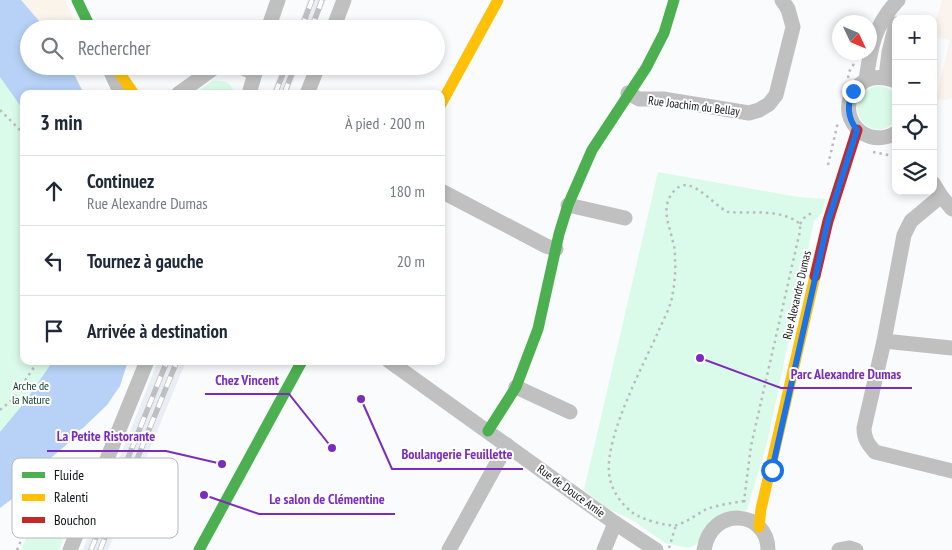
<!DOCTYPE html>
<html lang="fr">
<meta charset="utf-8">
<style>
:root{--surface:#fff;--page:#f2f2f3;--text:#1f2937;--muted:#747a83;--line:#e0e1e3}
body{margin:0;font-family:"PT Sans Narrow",sans-serif;background:var(--page);color:var(--text)}
.controls{position:absolute;right:15px;top:15px;display:grid;overflow:hidden;border-radius:10px;box-shadow:0 2px 8px #0003}
.controls button{width:45px;height:45px;display:grid;place-items:center;padding:0;border:0;border-bottom:1px solid var(--line);background:var(--surface);color:var(--text);font:25px sans-serif}
.compass{position:absolute;left:832px;top:15px;width:45px;height:45px;border-radius:50%;background:var(--surface);box-shadow:0 2px 8px #0003;rotate:134deg}
.stop{position:absolute;width:15px;height:15px;margin:-11px;border:4px solid #1a73e8;border-radius:50%;background:#fff}
.stop.end{background:#1a73e8;border-color:#fff;box-shadow:0 1px 5px #0008}
.list{margin:0;padding:0;list-style:none}
h2{display:flex;justify-content:space-between;align-items:center;height:65px;margin:0;padding:0 20px;font-size:21px}
h2 small{font-size:16px;font-weight:400;color:var(--muted)}
.list li{display:grid;grid-template-columns:32px 1fr auto;gap:15px;align-items:center;box-sizing:border-box;height:70px;padding:0 20px;border-top:1px solid var(--line)}
.list b{display:block;font-size:19px;white-space:nowrap}
.list p{margin:0;font-size:16px;white-space:nowrap;color:var(--muted)}
.list em{font-size:16px;font-style:normal;color:var(--muted)}
.icon{flex:none;width:28px;height:28px;fill:none;stroke:currentColor;stroke-width:2;stroke-linecap:round;stroke-linejoin:round}
.map{position:relative;flex:none;width:952px;height:550px;overflow:hidden}
.search{position:absolute;background:var(--surface);box-shadow:0 2px 8px #0003;left:20px;top:20px;width:425px;height:55px;display:flex;align-items:center;gap:12px;box-sizing:border-box;padding:0 18px;border-radius:28px;color:var(--muted);font-size:19px}
.panel{position:absolute;background:var(--surface);box-shadow:0 2px 8px #0003;left:20px;top:90px;width:425px;height:275px;border-radius:10px}
.map>svg:first-child{display:block}
.built{fill:#e9eef5}
.industrial{fill:#fbf4ea}
.education{fill:#fbf3ed}
.green{fill:#dbfbea}
.water{fill:#b7d2f6}
.lines{fill:none;stroke-linecap:round;stroke-linejoin:round}
.path{stroke:#bbbbbc;stroke-width:2.5;stroke-dasharray:2.5 4;stroke-linecap:butt}
.street{stroke:#c1c0c0;stroke-width:15}
.fast{stroke:#4caf50;stroke-width:11}
.slow{stroke:#ffc107;stroke-width:11}
.jam{stroke:#c62828;stroke-width:11}
.rail-casing{stroke:#bebfc0;stroke-width:5.5}
.rail{stroke:#fff;stroke-width:4;stroke-dasharray:11;stroke-linecap:butt}
.route{stroke:#1a73e8;stroke-width:6}
.labels{text-anchor:middle;stroke-width:4;stroke-linejoin:round;paint-order:stroke}
.street-label{font-size:12px;fill:#111417;stroke:#fff}
.park-label{font-size:12px;fill:#0b3e27;stroke:#fff}
.key{fill:#fff;stroke:#b8b8b9;stroke-width:1}
.key-label{font-size:14px;fill:#111417}
.leader{fill:none;stroke:#7b2cbf;stroke-width:2}
.callout-dot{fill:#7b2cbf;stroke:#fff;stroke-width:2}
.callout-label{font-size:14px;text-anchor:middle;font-weight:bold;fill:#7b2cbf;stroke:#fff;stroke-width:4;stroke-linejoin:round;paint-order:stroke}
</style>
<div class="map">
<svg width="952" height="550" viewBox="0 0 952 550">
<rect width="100%" height="100%" fill="#f9fbfd"/>
<!-- built -->
<g class="built">
<path d="M308 0H326L314 29H297Z"/>
<path d="M282 66H299L288 94H271Z"/>
<path d="M158 361H186L108 550H83Z"/>
</g>
<!-- industrial -->
<path class="industrial" d="M21 0H65L78 29H46Z"/>
<!-- education -->
<path class="education" d="M942 0H952V98L946 100 936 99 950 40 933 37V31Z"/>
<!-- green -->
<g class="green">
<path d="M0 0H2L29 66 24 94V361H97L0 474Z"/>
<path d="M212 81C223 80 232 81 234 94H194Z"/>
<path d="M877 86 885 87 896 94V121C867 150 836 96 877 86Z"/>
<path d="M658 172 798 197 825 199 822 213 814 221 767 443 747 510C726 515 706 526 696 545L688 548 665 543 634 521 607 508 584 490Z"/>
<path d="M92 471 59 550H21L54 474Z"/>
</g>
<!-- water -->
<g class="water">
<path d="M0 0H21L46 29H29V66H70L84 94H24V111L0 77Z"/>
<path d="M53 361H128L120 386 107 405 83 428 75 433 71 441 47 461 40 478 0 508V432L24 403Z"/>
</g>
<g class="lines">
<!-- path -->
<g class="path">
<path d="M848 78 849 72 855 62"/>
<path d="M0 110 24 134"/>
<path d="M873 152 893 156 896 154"/>
<path d="M828 165 838 122"/>
<path d="M800 224 804 218 813 212"/>
<path d="M0 410 13 399 38 361"/>
<path d="M744 501C732 503 718 505 707 509 697 514 687 522 677 525 667 527 641 519 633 513 621 504 610 489 609 472 606 434 643 366 659 330 663 321 668 311 671 302 674 289 676 273 675 260 675 254 675 248 673 242 669 224 660 207 674 191 690 172 712 205 728 212 751 214 781 208 800 224V231L751 446 744 501 748 502"/>
<path d="M669 548 676 525"/>
<path d="M17 550 39 497 53 471 90 467"/>
</g>
<!-- street -->
<g class="street">
<path d="M268 29 278 0"/>
<path d="M333 29 344 0"/>
<path d="M238 66 255 73"/>
<path d="M111 72 121 94"/>
<path d="M886 77 889 52 896 24"/>
<path d="M866 80C871 46 874 26 898 0"/>
<path d="M896 81C885 77 873 75 863 82 830 105 859 153 896 133"/>
<path d="M628 93 639 99H663L749 113 759 110 769 104 776 95 793 27 788 9 782 0"/>
<path d="M178 94 214 68 221 66"/>
<path d="M249 94 257 66"/>
<path d="M307 94 318 66"/>
<path d="M933 183 941 196 952 209"/>
<path d="M443 192 546 246 556 249"/>
<path d="M941 196 911 221 904 235 884 341 864 428C864 439 868 444 875 452L952 471"/>
<path d="M568 205 625 218"/>
<path d="M884 341 952 348"/>
<path d="M389 361 615 523 656 550"/>
<path d="M516 387 570 412"/>
<path d="M70 550 147 361"/>
<path d="M449 550 507 445"/>
<path d="M604 550 615 523"/>
<path d="M704 550C711 505 768 510 768 550"/>
<path d="M839 550 850 548 856 550"/>
</g>
<!-- fast -->
<g class="fast">
<path d="M77 0 91 29"/>
<path d="M488 431 516 387 538 329 559 234 568 205 592 150 646 68 664 33 674 0"/>
<path d="M199 550 302 361"/>
</g>
<!-- slow -->
<g class="slow">
<path d="M115 66 134 94"/>
<path d="M441 104 498 0"/>
<path d="M759 527 761 509 815 276"/>
</g>
<!-- jam -->
<path class="jam" d="M815 276 828 221 857 130"/>
<defs>
<g id="rail">
<path d="M301 29 312 0"/>
<path d="M311 29 322 0"/>
<path d="M275 94 286 66"/>
<path d="M284 94 295 66"/>
<path d="M91 550 167 361"/>
<path d="M100 550 177 361"/>
</g>
</defs>
<!-- rail casing -->
<use href="#rail" class="rail-casing"/>
<!-- rail -->
<use href="#rail" class="rail"/>
</g>
<g class="lines">
<!-- route -->
<path class="route" d="M772 470 828 221 857 130C847 117 847 105 853 91"/>
</g>
<g class="labels">
<!-- street labels -->
<g class="street-label">
<text transform="translate(694 106) rotate(7)" y="4">Rue Joachim du Bellay</text>
<text transform="translate(797 295) rotate(-77)" y="4">Rue Alexandre Dumas</text>
<text transform="translate(571 491) rotate(36)" y="4">Rue de Douce Amie</text>
</g>
<!-- park labels -->
<g class="park-label">
<text x="31" y="390">Arche de<tspan x="31" dy="14">la Nature</tspan></text>
</g>
</g>
<!-- legend -->
<rect x="12" y="458" width="166" height="80" rx="8" class="key"/>
<rect x="22" y="472" width="23" height="6" fill="#4caf50"/>
<rect x="22" y="494" width="23" height="7" fill="#ffc107"/>
<rect x="22" y="517" width="23" height="6" fill="#c62828"/>
<g class="key-label">
<text x="54" y="480">Fluide</text>
<text x="54" y="502">Ralenti</text>
<text x="54" y="525">Bouchon</text>
</g>
<!-- callouts -->
<path class="leader" d="M700 358L781 388H912M332 448L289 394H205M222 464L166 451H47M361 399L392 469H523M204 495L259 514H395"/>
<g class="callout-dot">
<circle cx="700" cy="358" r="5"/>
<circle cx="332" cy="448" r="5"/>
<circle cx="222" cy="464" r="5"/>
<circle cx="361" cy="399" r="5"/>
<circle cx="204" cy="495" r="5"/>
</g>
<g class="callout-label">
<text x="846" y="379">Parc Alexandre Dumas</text>
<text x="247" y="385">Chez Vincent</text>
<text x="106" y="441">La Petite Ristorante</text>
<text x="457" y="459">Boulangerie Feuillette</text>
<text x="327" y="504">Le salon de Clémentine</text>
</g>
</svg>
<div class="controls">
<button>+</button>
<button>−</button>
<button><svg class="icon" aria-label="locate" viewBox="0 0 24 24"><circle cx="12" cy="12" r="6"/><path d="M12 2v4M12 18v4M2 12h4M18 12h4"/></svg></button>
<button><svg class="icon" aria-label="layers" viewBox="0 0 24 24"><path d="M12 4l9 5-9 5-9-5zM3 14l9 5 9-5"/></svg></button>
</div>
<svg class="compass" viewBox="-18 -18 36 36"><path d="M0-13l5 13h-10z" fill="#e53935"/><path d="M0 13l5-13h-10z" fill="#747a83"/></svg>
<div class="stop" style="left:772px;top:470px"></div>
<div class="stop end" style="left:853px;top:91px"></div>
<div class="search"><svg class="icon" aria-label="search" viewBox="0 0 24 24"><circle cx="10" cy="10" r="6"/><path d="M15 15l6 6"/></svg>Rechercher</div>
<section class="panel">
<h2>3 min<small>À pied · 200 m</small></h2>
<ul class="list">
<li><svg class="icon" aria-label="ahead" viewBox="0 0 24 24"><path d="M12 20V5M6 11l6-6 6 6"/></svg><div><b>Continuez</b><p>Rue Alexandre Dumas</p></div><em>180 m</em></li>
<li><svg class="icon" aria-label="left" viewBox="0 0 24 24"><path d="M17 20v-9H6M10 6l-5 5 5 5"/></svg><div><b>Tournez à gauche</b></div><em>20 m</em></li>
<li><svg class="icon" aria-label="arrive" viewBox="0 0 24 24"><path d="M6 21V4h12l-3 4 3 4H6"/></svg><div><b>Arrivée à destination</b></div></li>
</ul>
</section>
</div>
